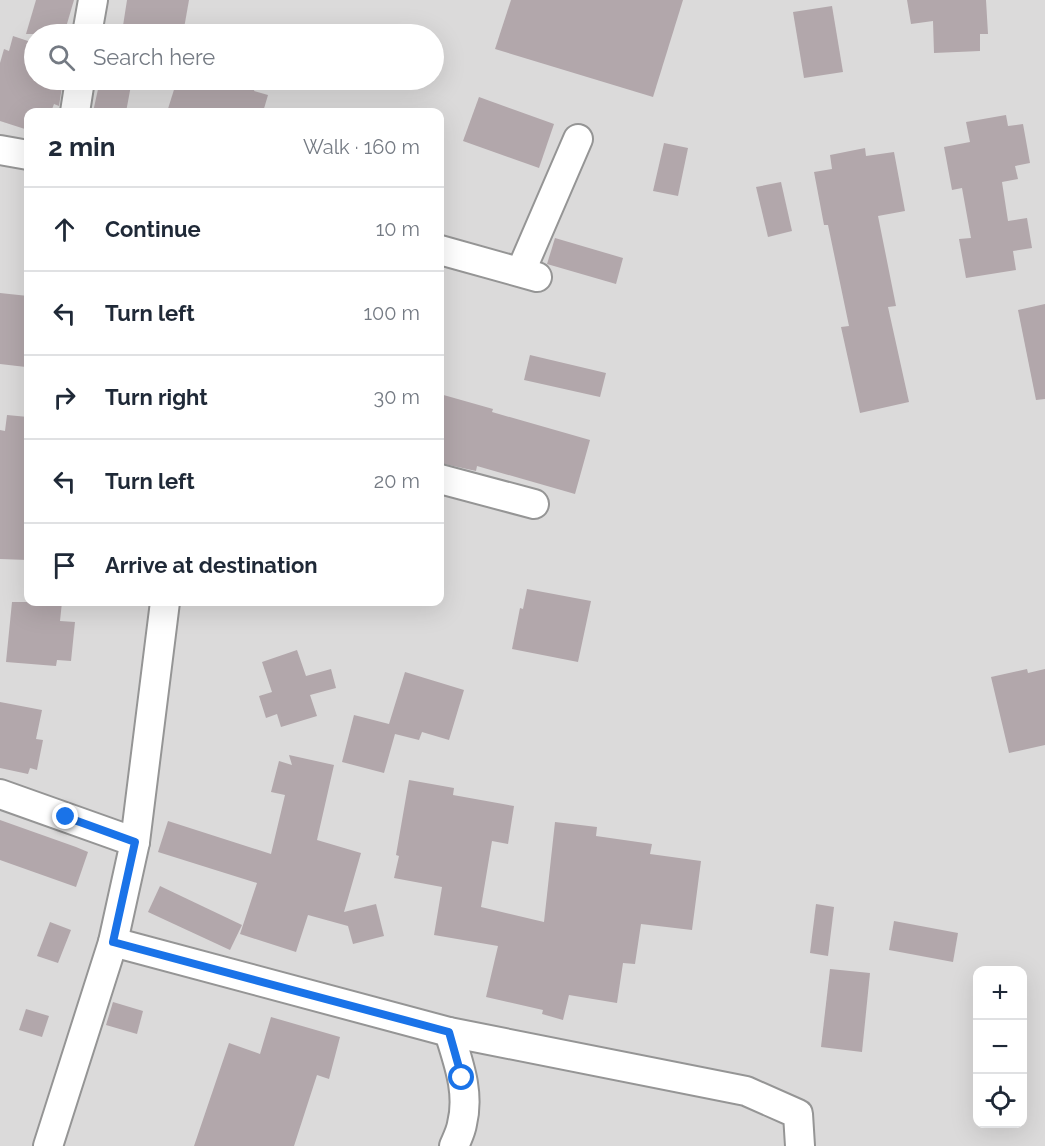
<!DOCTYPE html>
<meta charset="utf-8">
<style>
:root{--surface:#fff;--page:#f2f2f3;--text:#1f2937;--muted:#747a83;--line:#e0e1e3}
body{margin:0;font-family:Raleway,sans-serif;background:var(--page);color:var(--text)}
.controls{position:absolute;right:18px;bottom:18px;display:grid;overflow:hidden;border-radius:12px;box-shadow:0 6px 24px #0002}
.controls button{width:54px;height:54px;display:grid;place-items:center;padding:0;border:0;border-bottom:2px solid var(--line);background:var(--surface);color:var(--text);font:30px sans-serif}
.stop{position:absolute;width:18px;height:18px;margin:-14px;border:4px solid #1a73e8;border-radius:50%;background:#fff}
.stop.end{background:#1a73e8;border-color:#fff;box-shadow:0 2px 6px #0008}
.list{margin:0;padding:0;list-style:none}
h2{display:flex;justify-content:space-between;align-items:center;height:78px;margin:0;padding:0 24px;font-size:26px}
h2 small{font-size:20px;font-weight:400;color:var(--muted)}
.list li{display:grid;grid-template-columns:39px 1fr auto;gap:18px;align-items:center;box-sizing:border-box;height:84px;padding:0 24px;border-top:2px solid var(--line)}
.list b{display:block;font-size:22px;white-space:nowrap}
.list em{font-size:20px;font-style:normal;color:var(--muted)}
.icon{flex:none;width:33px;height:33px;fill:none;stroke:currentColor;stroke-width:2;stroke-linecap:round;stroke-linejoin:round}
.map{position:relative;flex:none;width:1045px;height:1146px;overflow:hidden}
.search{position:absolute;background:var(--surface);box-shadow:0 6px 24px #0002;left:24px;top:24px;width:420px;height:66px;display:flex;align-items:center;gap:15px;box-sizing:border-box;padding:0 21px;border-radius:33px;color:var(--muted);font-size:22px}
.panel{position:absolute;background:var(--surface);box-shadow:0 6px 24px #0002;left:24px;top:108px;width:420px;height:498px;border-radius:12px}
.map>svg:first-child{display:block}
.residential{fill:#dbdada;fill-rule:evenodd}
.building{fill:#b2a7ab}
.lines{fill:none;stroke-linecap:round;stroke-linejoin:round}
.minor-casing{stroke:#959595;stroke-width:32}
.minor{stroke:#fff;stroke-width:28}
.route{stroke:#1a73e8;stroke-width:8}
</style>
<div class="map">
<svg width="1045" height="1146" viewBox="0 0 1045 1146">
<rect width="100%" height="100%" fill="#f0e8e9"/>
<!-- residential -->
<path class="residential" d="M0 0H1045V1146H0ZM34 34H434V80H34ZM28 112H440V602H28ZM978 970H1022V1124H978Z"/>
<!-- building -->
<g class="building">
<path d="M36 0H74L64 34H26Z"/>
<path d="M127 0H189L183 34H134L122 32Z"/>
<path d="M511 0H683L653 97 495 49Z"/>
<path d="M907 0H986L988 34H980V51L934 53 933 21 911 24Z"/>
<path d="M832 6 843 72 804 78 793 12Z"/>
<path d="M13 36 34 43V80H63L59 106 54 104 51 112H28V130L0 121V63L4 49 9 51Z"/>
<path d="M100 80H132L126 112H93Z"/>
<path d="M177 80H257L254 91 268 95 263 112H167Z"/>
<path d="M479 97 554 124 539 168 463 141Z"/>
<path d="M1006 115 1008 126 1023 124 1030 163 1015 166 1018 179 1002 182 1008 221 1027 218 1032 248 1013 251 1016 270 966 278 959 239 971 238 962 188 952 190 944 147 970 142 966 122Z"/>
<path d="M664 143 688 148 678 196 653 191Z"/>
<path d="M865 148 866 156 894 152 905 211 878 216 896 306 888 307 909 402 860 413 841 327 849 326 828 225H824L814 172 832 169 830 155Z"/>
<path d="M781 182 792 231 768 237 756 187Z"/>
<path d="M555 238 623 258 616 284 547 264Z"/>
<path d="M0 293 28 296V337L26 367 0 364Z"/>
<path d="M1045 304V399L1036 400 1018 310Z"/>
<path d="M530 355 606 373 600 397 524 380Z"/>
<path d="M440 394 493 409 492 412 590 440 575 494 477 466 476 471 440 463Z"/>
<path d="M7 415 28 417V560L0 559V430L5 431Z"/>
<path d="M527 589 591 601 578 662 512 649 520 608 523 609Z"/>
<path d="M12 602H62L60 621 75 622 71 661 57 660 56 666 6 662Z"/>
<path d="M297 650 306 676 331 669 336 688 310 695 317 716 281 727 277 714 266 718 259 696 272 692 262 662Z"/>
<path d="M1027 669 1028 673 1045 669V745L1009 753 991 677Z"/>
<path d="M405 672 464 690 449 740 422 732 419 740 395 734 384 773 342 762 354 715 389 724Z"/>
<path d="M0 702 42 710 36 739 43 740 37 770 30 768 28 774 0 768Z"/>
<path d="M289 755 334 765 317 840 361 853 344 912 376 904 384 936 353 944 348 926 308 915 296 952 240 934 257 883 158 852 168 821 271 854 285 795 271 792 279 761 292 765Z"/>
<path d="M409 780 454 788 453 795 514 806 508 844 492 841 481 907 544 922 555 822 597 827 596 836 652 844 650 854 701 861 692 930 641 924 635 964 623 963 617 1003 569 995 563 1020 542 1014 543 1010 486 997 498 946 434 935 442 887 394 878 399 856 396 855Z"/>
<path d="M0 820 76 847 88 852 76 887 0 860Z"/>
<path d="M160 886 242 925 230 950 148 912Z"/>
<path d="M816 904 834 907 828 956 810 953Z"/>
<path d="M894 921 958 933 953 962 889 950Z"/>
<path d="M50 922 71 930 58 963 37 956Z"/>
<path d="M830 969 870 973 862 1052 821 1047Z"/>
<path d="M113 1002 143 1011 137 1034 106 1025Z"/>
<path d="M26 1009 49 1016 42 1037 19 1030Z"/>
<path d="M271 1017 340 1037 329 1079 317 1075 294 1146H194L229 1043 260 1054Z"/>
</g>
<g class="lines">
<defs>
<g id="minor">
<path d="M87 34 93 0"/>
<path d="M75 112 80 80"/>
<path d="M0 150 28 155"/>
<path d="M440 250 537 277"/>
<path d="M521 271 578 139"/>
<path d="M440 479 534 504"/>
<path d="M0 794 135 842"/>
<path d="M113 942 449 1032 746 1091 798 1114 800 1146"/>
<path d="M449 1032C458 1062 470 1092 462 1124 461 1131 457 1139 454 1146"/>
<path d="M48 1146 113 942 135 842 165 602"/>
</g>
</defs>
<!-- minor casing -->
<use href="#minor" class="minor-casing"/>
<!-- minor -->
<use href="#minor" class="minor"/>
</g>
<g class="lines">
<!-- route -->
<path class="route" d="M66 817 135 842 113 942 449 1032 462 1078"/>
</g>
</svg>
<div class="controls">
<button>+</button>
<button>−</button>
<button><svg class="icon" aria-label="locate" viewBox="0 0 24 24"><circle cx="12" cy="12" r="6"/><path d="M12 2v4M12 18v4M2 12h4M18 12h4"/></svg></button>
</div>
<div class="stop" style="left:462px;top:1078px"></div>
<div class="stop end" style="left:66px;top:817px"></div>
<div class="search"><svg class="icon" aria-label="search" viewBox="0 0 24 24"><circle cx="10" cy="10" r="6"/><path d="M15 15l6 6"/></svg>Search here</div>
<section class="panel">
<h2>2 min<small>Walk · 160 m</small></h2>
<ul class="list">
<li><svg class="icon" aria-label="ahead" viewBox="0 0 24 24"><path d="M12 20V5M6 11l6-6 6 6"/></svg><div><b>Continue</b></div><em>10 m</em></li>
<li><svg class="icon" aria-label="left" viewBox="0 0 24 24"><path d="M17 20v-9H6M10 6l-5 5 5 5"/></svg><div><b>Turn left</b></div><em>100 m</em></li>
<li><svg class="icon" aria-label="right" viewBox="0 0 24 24"><path d="M7 20v-9h11M14 6l5 5-5 5"/></svg><div><b>Turn right</b></div><em>30 m</em></li>
<li><svg class="icon" aria-label="left" viewBox="0 0 24 24"><path d="M17 20v-9H6M10 6l-5 5 5 5"/></svg><div><b>Turn left</b></div><em>20 m</em></li>
<li><svg class="icon" aria-label="arrive" viewBox="0 0 24 24"><path d="M6 21V4h12l-3 4 3 4H6"/></svg><div><b>Arrive at destination</b></div></li>
</ul>
</section>
</div>
